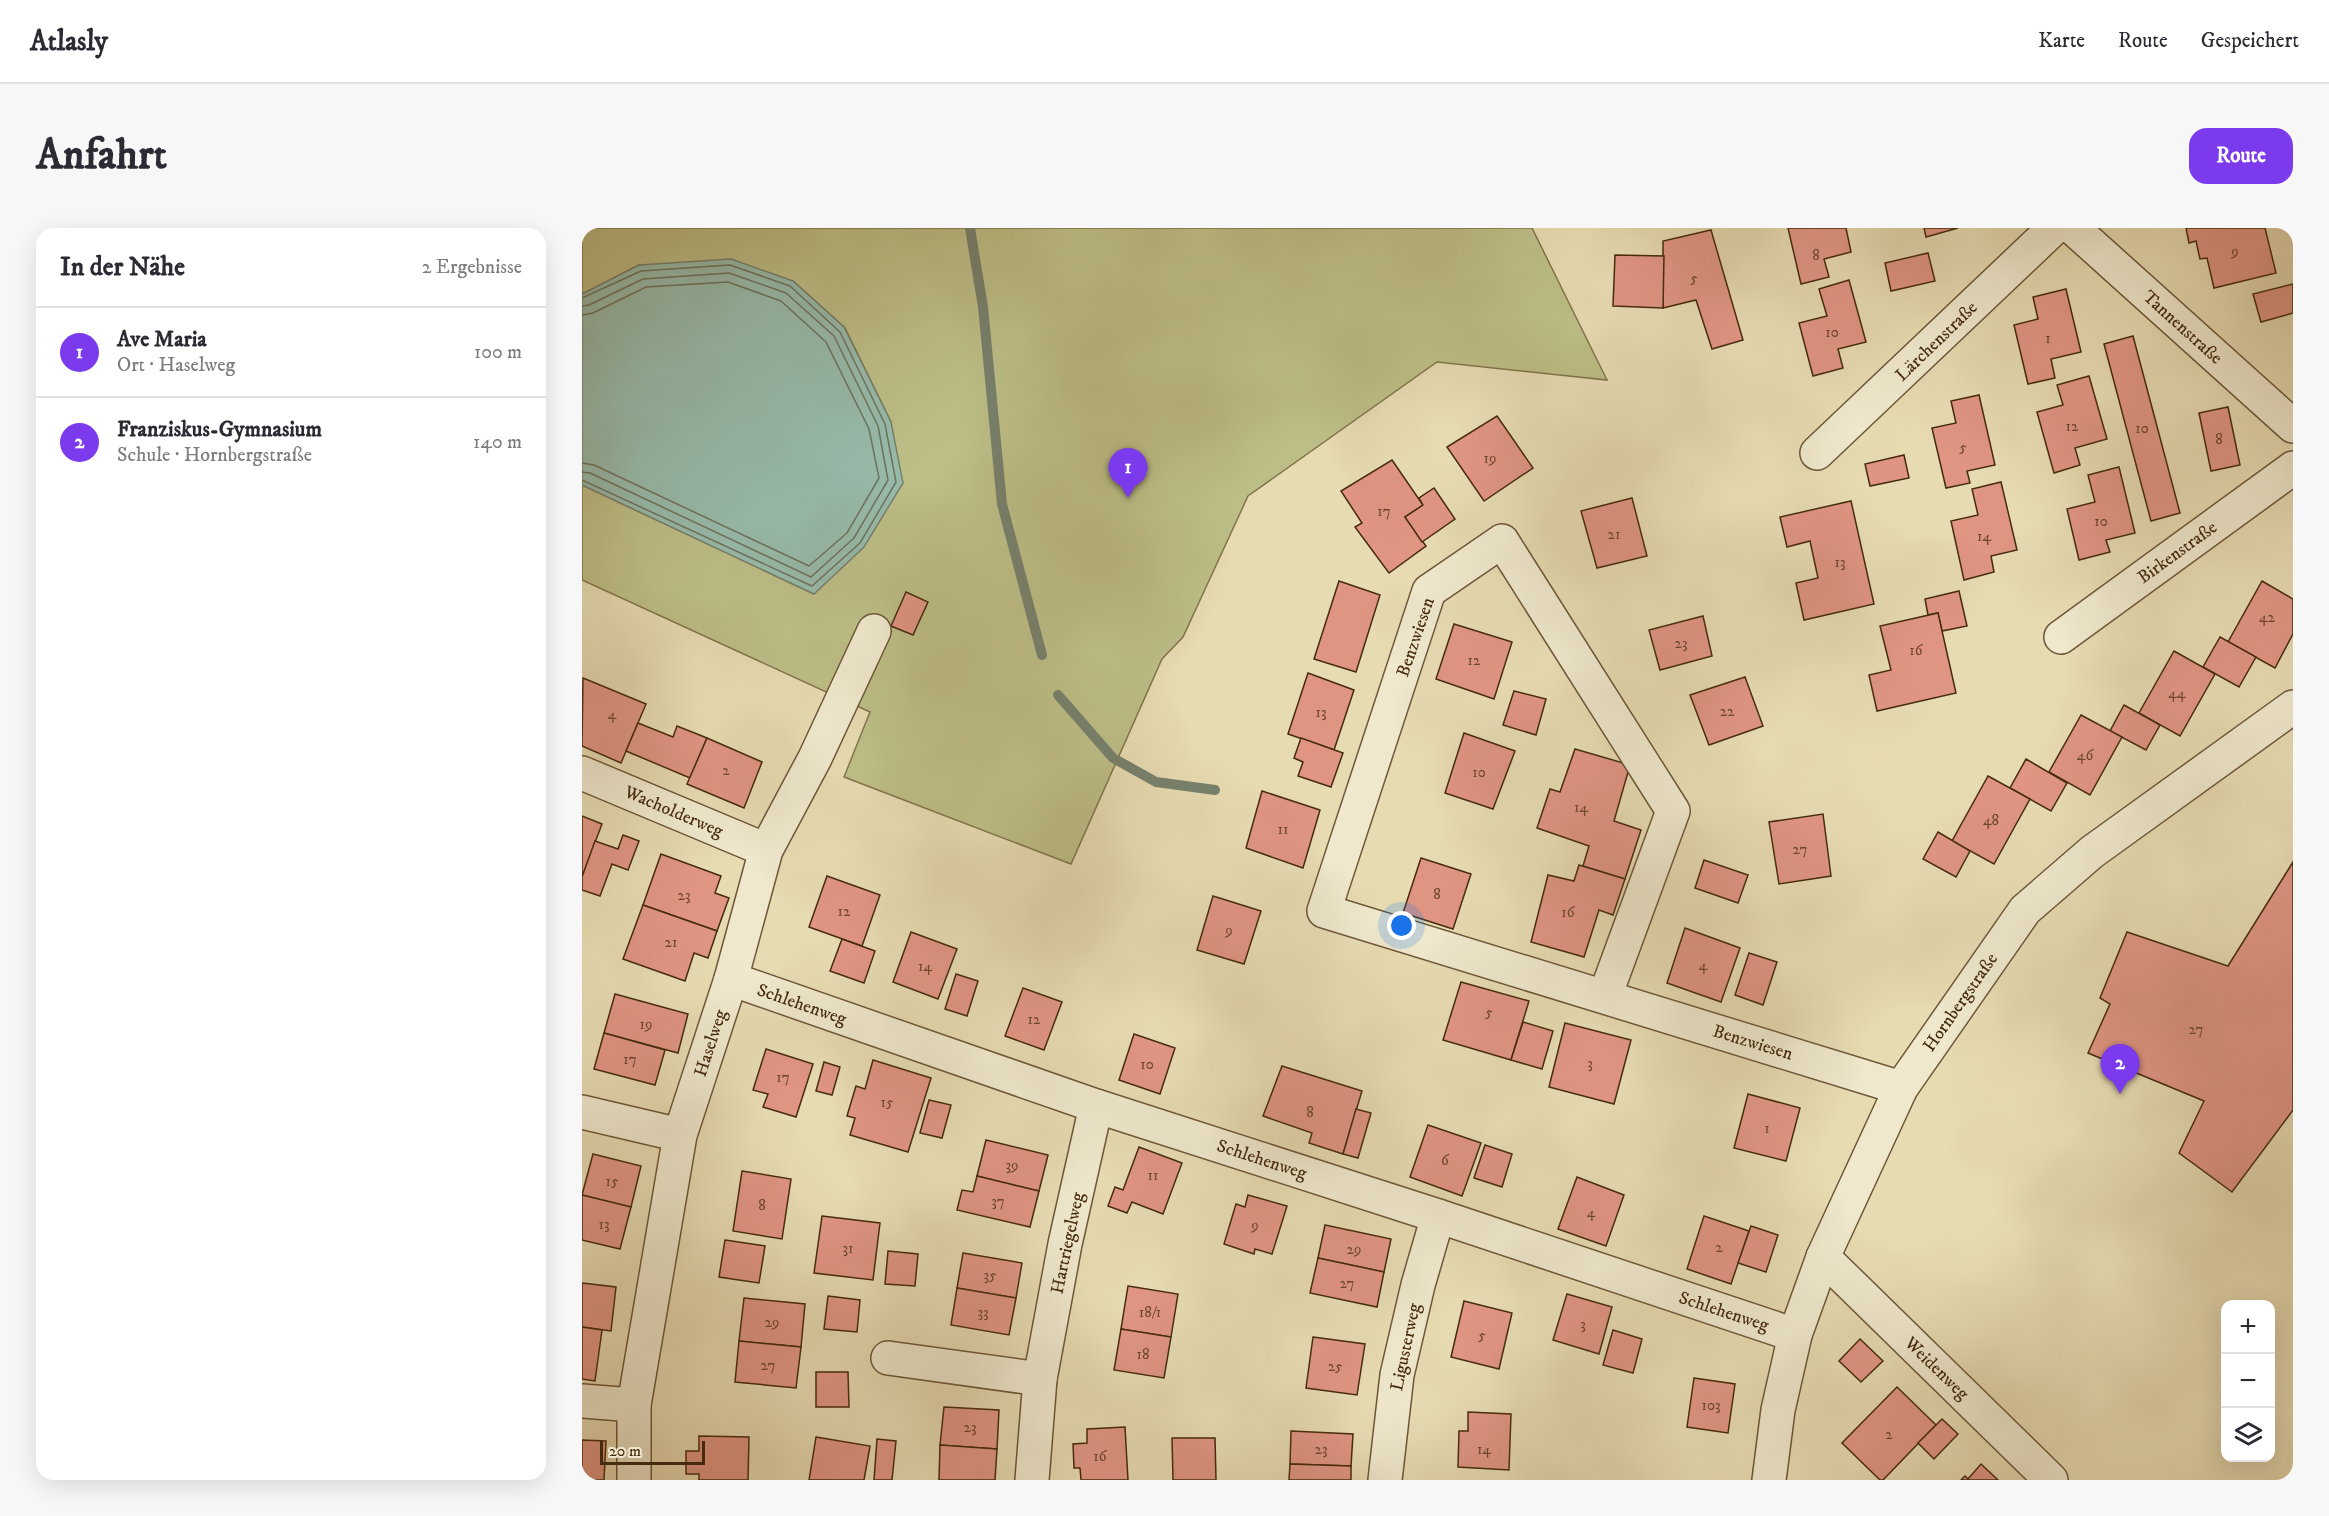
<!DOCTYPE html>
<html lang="de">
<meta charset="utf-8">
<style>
:root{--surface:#fff;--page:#f7f7f7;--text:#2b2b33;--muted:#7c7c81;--line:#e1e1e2;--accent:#7c3aed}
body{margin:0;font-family:"IM FELL DW Pica",serif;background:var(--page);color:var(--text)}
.controls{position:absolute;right:18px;bottom:18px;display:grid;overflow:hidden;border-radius:12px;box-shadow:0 6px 24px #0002}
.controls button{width:54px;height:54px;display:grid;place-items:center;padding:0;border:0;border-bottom:2px solid var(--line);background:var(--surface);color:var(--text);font:30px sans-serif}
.scale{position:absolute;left:18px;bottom:15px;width:105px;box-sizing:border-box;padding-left:6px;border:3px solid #462b0f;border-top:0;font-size:16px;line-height:21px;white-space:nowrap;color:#462b0f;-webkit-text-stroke:4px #efe8cd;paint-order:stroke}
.you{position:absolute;left:820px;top:698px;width:21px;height:21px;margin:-15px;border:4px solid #fff;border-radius:50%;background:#1a73e8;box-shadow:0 0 0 9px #1a73e833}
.badge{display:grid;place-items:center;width:39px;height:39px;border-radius:50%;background:var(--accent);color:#fff;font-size:20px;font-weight:700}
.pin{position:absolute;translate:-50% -50px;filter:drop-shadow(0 2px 3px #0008)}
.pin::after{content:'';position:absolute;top:32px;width:21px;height:18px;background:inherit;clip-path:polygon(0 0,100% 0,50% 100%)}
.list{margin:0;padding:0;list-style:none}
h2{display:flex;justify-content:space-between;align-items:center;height:78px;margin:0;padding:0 24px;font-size:26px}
h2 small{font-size:20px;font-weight:400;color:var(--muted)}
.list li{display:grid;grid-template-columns:39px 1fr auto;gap:18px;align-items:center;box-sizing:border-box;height:90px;padding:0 24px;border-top:2px solid var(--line)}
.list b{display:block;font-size:22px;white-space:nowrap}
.list p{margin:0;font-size:20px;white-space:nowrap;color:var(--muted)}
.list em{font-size:20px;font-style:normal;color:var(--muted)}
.icon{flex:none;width:33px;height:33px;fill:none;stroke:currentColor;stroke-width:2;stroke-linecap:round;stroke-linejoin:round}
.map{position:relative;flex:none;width:1711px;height:1252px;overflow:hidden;border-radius:18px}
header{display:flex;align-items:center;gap:36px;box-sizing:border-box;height:84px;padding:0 30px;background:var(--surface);border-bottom:2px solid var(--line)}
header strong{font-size:28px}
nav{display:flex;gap:33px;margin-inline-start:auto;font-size:21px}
.intro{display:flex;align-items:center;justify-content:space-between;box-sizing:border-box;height:144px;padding:0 36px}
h1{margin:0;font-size:42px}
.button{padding:15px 27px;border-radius:18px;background:var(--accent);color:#fff;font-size:21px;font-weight:700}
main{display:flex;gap:36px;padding:0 36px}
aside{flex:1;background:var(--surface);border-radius:18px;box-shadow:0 6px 24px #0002}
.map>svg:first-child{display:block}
.green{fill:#bdbe87;stroke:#82744b;stroke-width:1.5}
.water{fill:#97bbab;stroke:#77816d;stroke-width:1.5}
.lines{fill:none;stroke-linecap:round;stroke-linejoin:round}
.shore{stroke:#6e735d;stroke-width:1.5}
.stream{stroke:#77816d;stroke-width:10}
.building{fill:#e09583;stroke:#462b0f;stroke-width:1.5}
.minor-casing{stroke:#6e5738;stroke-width:36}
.minor{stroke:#efe8cd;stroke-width:33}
.labels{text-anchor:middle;stroke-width:5;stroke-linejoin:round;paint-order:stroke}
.number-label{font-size:15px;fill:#6c462c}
.street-label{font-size:18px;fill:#462b0f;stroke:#efe8cd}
</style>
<header>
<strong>Atlasly</strong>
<nav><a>Karte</a><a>Route</a><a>Gespeichert</a></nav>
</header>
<div class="intro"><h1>Anfahrt</h1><a class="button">Route</a></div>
<main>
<aside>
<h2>In der Nähe<small>2 Ergebnisse</small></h2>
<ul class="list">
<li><span class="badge">1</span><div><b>Ave Maria</b><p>Ort · Haselweg</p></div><em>100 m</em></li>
<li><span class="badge">2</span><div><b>Franziskus-Gymnasium</b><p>Schule · Hornbergstraße</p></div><em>140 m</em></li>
</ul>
</aside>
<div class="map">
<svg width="1711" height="1252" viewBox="0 0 1711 1252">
<rect width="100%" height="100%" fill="#e7dbb2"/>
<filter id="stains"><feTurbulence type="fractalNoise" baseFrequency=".00333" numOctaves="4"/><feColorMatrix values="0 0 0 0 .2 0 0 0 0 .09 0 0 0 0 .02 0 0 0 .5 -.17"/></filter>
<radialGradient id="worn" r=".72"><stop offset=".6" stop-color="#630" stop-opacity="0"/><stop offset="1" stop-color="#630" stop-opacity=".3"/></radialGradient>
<!-- green -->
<path class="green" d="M0 0H950L1025 152 855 134 666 268 601 409 580 431 489 636 262 549 288 484 0 352V257L232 366 309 194 263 100 211 53 57 37 0 66Z"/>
<!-- water -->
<path class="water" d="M149 31 211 53 262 99 309 194 321 255 282 319 232 366 0 257V66L57 37Z"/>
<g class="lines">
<!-- shore -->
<g class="shore">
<path d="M0 70 59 43 148 37 208 58 258 104 303 196 314 254 278 315 230 358 0 252"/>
<path d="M0 78 7 77 61 51 147 45 204 65 252 108 296 198 306 252 272 310 229 349 8 245 0 244"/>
<path d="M0 87 11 85 64 59 146 54 199 73 244 114 287 201 297 250 265 305 227 338 12 237 0 235"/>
</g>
<!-- stream -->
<g class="stream">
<path d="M388 0 401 79 420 276 460 427"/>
<path d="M476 467 531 530 574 554 633 562"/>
</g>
</g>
<!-- building -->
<g class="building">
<path d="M1206 0H1264L1269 24 1242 31 1247 49 1219 56Z"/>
<path d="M1342 0H1376L1344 9Z"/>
<path d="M1604 0H1683L1694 45 1632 60 1625 30 1618 31 1614 13 1607 15Z"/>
<path d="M1129 2 1161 112 1130 121 1114 72 1081 80V13Z"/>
<path d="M1346 25 1353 53 1309 63 1303 35Z"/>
<path d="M1033 27 1082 28 1081 80 1031 78Z"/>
<path d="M1267 52 1284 114 1256 121 1261 140 1231 148 1217 95 1245 88 1237 61Z"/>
<path d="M1711 56V85L1679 94 1671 66Z"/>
<path d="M1484 61 1499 124 1469 131 1473 150 1446 156 1432 97 1456 91 1451 69Z"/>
<path d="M1551 108 1598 285 1569 293 1522 116Z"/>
<path d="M1507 148 1525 211 1493 220 1498 237 1472 245 1455 184 1481 177 1475 157Z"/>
<path d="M1397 167 1413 237 1385 243 1388 255 1364 260 1350 200 1374 195 1369 173Z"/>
<path d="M1646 179 1658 237 1629 243 1617 185Z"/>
<path d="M915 188 951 240 902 273 865 219Z"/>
<path d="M1322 227 1327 250 1288 258 1283 236Z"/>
<path d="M810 232 841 277 823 289 844 318 807 345 773 299 780 295 759 263Z"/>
<path d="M1537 239 1553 305 1524 312 1528 324 1497 332 1485 281 1513 274 1506 247Z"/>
<path d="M1419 254 1435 322 1409 328 1412 344 1382 352 1369 293 1396 287 1390 261Z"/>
<path d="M852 260 873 291 840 314 823 289 841 277 837 270Z"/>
<path d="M1050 270 1065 328 1015 340 999 283Z"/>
<path d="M1269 273 1292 376 1222 392 1214 355 1236 350 1228 313 1205 319 1198 289Z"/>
<path d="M757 353 798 367 774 444 732 431Z"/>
<path d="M1680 353 1711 371V406L1693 440 1646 414Z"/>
<path d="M1377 363 1385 398 1360 403 1356 385 1346 387 1343 371Z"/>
<path d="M324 364 346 374 331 407 309 398Z"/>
<path d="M1356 385 1374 465 1295 483 1287 447 1309 442 1298 398Z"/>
<path d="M1121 388 1130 428 1078 442 1067 402Z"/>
<path d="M872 396 930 414 912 471 854 451Z"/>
<path d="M1638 409 1674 429 1657 459 1621 439Z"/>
<path d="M1592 423 1633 446 1598 508 1557 485Z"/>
<path d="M726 445 772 462 752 522 706 506Z"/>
<path d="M1163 449 1181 498 1127 517 1108 467Z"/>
<path d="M1 450 64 476 39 535 0 518Z"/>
<path d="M932 463 964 471 954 507 921 497Z"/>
<path d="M1542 477 1578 497 1564 522 1528 503Z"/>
<path d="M1499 487 1540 509 1508 567 1467 544Z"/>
<path d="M56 495 91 509 95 498 125 510 108 550 44 523Z"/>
<path d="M882 505 933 523 911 581 863 565Z"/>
<path d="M125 510 180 534 162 580 105 556Z"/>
<path d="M719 510 761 525 749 559 716 548 721 534 712 530Z"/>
<path d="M993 521 1048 537 1032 593 1059 602 1043 651 1001 638 1007 618 955 600 968 561 978 564Z"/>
<path d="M1444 531 1485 555 1469 583 1428 560Z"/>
<path d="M1406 548 1448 571 1412 636 1370 613Z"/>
<path d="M680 563 738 582 721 640 664 620Z"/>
<path d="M1241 586 1249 648 1197 656 1187 594Z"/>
<path d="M0 588 20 596 0 649Z"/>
<path d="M1356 604 1388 623 1374 649 1341 631Z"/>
<path d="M41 607 57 613 46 642 30 636 18 668 0 662V649L13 613 36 621Z"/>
<path d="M79 626 139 648 133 665 147 670 135 703 61 677Z"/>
<path d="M839 630 889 646 871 701 821 685Z"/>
<path d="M1122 632 1166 647 1156 675 1113 660Z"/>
<path d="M1711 634V882L1650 964 1597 925 1622 873 1506 825 1528 776 1518 770 1545 704 1646 738Z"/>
<path d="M997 637 1043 651 1031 687 1017 682 1002 729 949 714 966 647 992 653Z"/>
<path d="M245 648 298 667 280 718 227 699Z"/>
<path d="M631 668 679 683 662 736 615 722Z"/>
<path d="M61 677 135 703 126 730 112 725 103 753 41 731Z"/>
<path d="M1103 700 1158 720 1139 774 1085 755Z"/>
<path d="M329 704 375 721 356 771 311 754Z"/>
<path d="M260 711 293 723 282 755 248 743Z"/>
<path d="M1167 725 1195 734 1181 777 1153 767Z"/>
<path d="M374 746 396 753 385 788 363 781Z"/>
<path d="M879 754 947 773 929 832 861 812Z"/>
<path d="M441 760 480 774 462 822 423 808Z"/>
<path d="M33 766 106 786 96 825 22 805Z"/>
<path d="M941 794 971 803 960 841 929 832Z"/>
<path d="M983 795 1049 812 1032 876 967 859Z"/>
<path d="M22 805 83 822 73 857 12 841Z"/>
<path d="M552 806 593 820 578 866 537 852Z"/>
<path d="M184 821 231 836 214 889 181 879 186 866 171 862Z"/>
<path d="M291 832 349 850 326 924 268 907 273 890 265 888 274 858 283 861Z"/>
<path d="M242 834 258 839 250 867 234 863Z"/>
<path d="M700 838 780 863 761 926 727 915 730 905 681 888Z"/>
<path d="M1166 866 1218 880 1204 933 1152 920Z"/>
<path d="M347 872 369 877 360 910 338 905Z"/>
<path d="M774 881 789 885 776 930 761 926Z"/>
<path d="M846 897 899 915 880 968 828 949Z"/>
<path d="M404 912 466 927 457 963 395 948Z"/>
<path d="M903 917 930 926 920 959 892 950Z"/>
<path d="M557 919 600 935 581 986 550 974 545 985 526 978 533 959 541 962Z"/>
<path d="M11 926 59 938 49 979 0 967Z"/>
<path d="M160 943 209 951 200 1011 151 1003Z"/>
<path d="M395 948 457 963 448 999 375 982 380 962 391 964Z"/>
<path d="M995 949 1042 967 1024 1018 976 1001Z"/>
<path d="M0 967 49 979 38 1021 0 1012Z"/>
<path d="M666 967 705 978 690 1026 673 1021 672 1026 642 1016 654 976 663 979Z"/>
<path d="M240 988 298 995 291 1052 232 1045Z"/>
<path d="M1122 988 1167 1003 1149 1056 1105 1041Z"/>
<path d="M743 997 809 1011 802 1044 736 1030Z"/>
<path d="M1169 998 1196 1007 1184 1044 1156 1035Z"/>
<path d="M143 1012 183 1018 177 1055 137 1049Z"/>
<path d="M306 1023 336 1026 333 1058 303 1056Z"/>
<path d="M381 1025 440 1035 434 1070 375 1060Z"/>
<path d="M736 1030 802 1044 795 1079 728 1065Z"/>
<path d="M0 1055 34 1059 29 1103 0 1099Z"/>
<path d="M546 1058 596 1066 589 1109 539 1101Z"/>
<path d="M375 1060 434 1070 427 1107 369 1097Z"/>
<path d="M985 1066 1030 1079 1017 1126 971 1112Z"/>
<path d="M246 1068 278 1072 275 1104 242 1101Z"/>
<path d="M162 1070 223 1076 219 1119 157 1113Z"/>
<path d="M882 1073 930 1085 917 1141 869 1129Z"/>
<path d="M0 1099 20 1102 13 1153 0 1151Z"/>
<path d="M539 1101 589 1109 582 1150 532 1142Z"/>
<path d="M1031 1102 1060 1111 1051 1145 1021 1137Z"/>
<path d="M731 1109 783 1116 775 1167 724 1160Z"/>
<path d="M1278 1111 1301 1133 1279 1154 1257 1133Z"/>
<path d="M157 1113 219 1119 214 1160 153 1154Z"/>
<path d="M234 1144H266L267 1179H234Z"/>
<path d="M1112 1150 1153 1156 1146 1205 1105 1199Z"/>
<path d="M1315 1159 1354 1197 1301 1252H1298L1260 1215Z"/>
<path d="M362 1179 417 1182 415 1221 358 1217Z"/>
<path d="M886 1184 929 1186 927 1242 876 1239 877 1203H886Z"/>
<path d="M1360 1191 1376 1206 1352 1231 1336 1215Z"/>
<path d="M543 1199 546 1252H499L498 1240H492L491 1216 505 1215V1201Z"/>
<path d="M709 1203 771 1206 769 1238 708 1236Z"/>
<path d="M117 1208 167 1209 166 1252H117V1246H104V1223H117Z"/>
<path d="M234 1209 288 1218 282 1252H227Z"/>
<path d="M590 1210H633L634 1252H591Z"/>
<path d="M295 1211 314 1213 310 1252H292Z"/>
<path d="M0 1212 24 1213 22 1252H0Z"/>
<path d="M358 1217 415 1221 413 1252H357Z"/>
<path d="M708 1236 769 1238V1252H707Z"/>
<path d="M1399 1236 1416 1252H1379L1383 1248 1386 1251Z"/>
</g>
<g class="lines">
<defs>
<g id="minor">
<path d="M1491 0 1711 198"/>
<path d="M1235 225 1472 0"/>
<path d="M1479 409 1711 240"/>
<path d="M0 545 184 622"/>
<path d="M149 751 514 878 856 988 1213 1107"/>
<path d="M1023 768 1091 583 920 313 847 363 742 683 1319 860"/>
<path d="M0 884 98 907"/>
<path d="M1241 1029 1469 1252"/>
<path d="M306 1130 458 1151"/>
<path d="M0 1173 52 1177"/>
<path d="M52 1252V1177L98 907 149 751 184 622 233 530 292 403"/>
<path d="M450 1252 458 1151 483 1016 514 878"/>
<path d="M803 1252 815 1147 836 1057 856 988"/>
<path d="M1187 1252 1196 1182 1213 1107 1241 1029 1319 860 1443 682 1510 624 1711 479"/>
</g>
</defs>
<!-- minor casing -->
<use href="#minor" class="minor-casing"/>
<!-- minor -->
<use href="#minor" class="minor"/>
</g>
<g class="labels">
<!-- number labels -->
<g class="number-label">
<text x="1653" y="28">9</text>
<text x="1234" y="32">8</text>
<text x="1112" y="55">5</text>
<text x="1250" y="109">10</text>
<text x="1466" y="115">1</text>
<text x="1490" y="203">12</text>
<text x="1560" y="205">10</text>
<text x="1637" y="216">8</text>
<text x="1381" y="224">5</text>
<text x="908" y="235">19</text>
<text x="802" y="288">17</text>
<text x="1519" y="298">10</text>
<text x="1032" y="311">21</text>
<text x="1402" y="313">14</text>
<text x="1258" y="339">13</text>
<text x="1685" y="394">42</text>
<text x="1099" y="420">23</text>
<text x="1334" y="427">16</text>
<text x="892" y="437">12</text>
<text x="1595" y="470">44</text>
<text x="1145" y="488">22</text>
<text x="739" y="489">13</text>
<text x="30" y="491">4</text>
<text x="1503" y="532">46</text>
<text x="144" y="547">2</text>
<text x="897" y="549">10</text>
<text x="999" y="584">14</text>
<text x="1409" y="597">48</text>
<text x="701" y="606">11</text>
<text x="1218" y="626">27</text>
<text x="855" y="671">8</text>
<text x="102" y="672">23</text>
<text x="262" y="688">12</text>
<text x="986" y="689">16</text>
<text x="647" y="707">9</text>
<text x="89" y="719">21</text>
<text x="1121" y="742">4</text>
<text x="343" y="743">14</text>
<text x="907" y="789">5</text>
<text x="452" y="796">12</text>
<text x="64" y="801">19</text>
<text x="1614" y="806">27</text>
<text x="48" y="836">17</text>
<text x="1008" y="840">3</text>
<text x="565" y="841">10</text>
<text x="201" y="854">17</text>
<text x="305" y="879">15</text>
<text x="728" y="889">8</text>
<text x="1185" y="905">1</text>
<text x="863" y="937">6</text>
<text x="430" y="942">39</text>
<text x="571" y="952">11</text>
<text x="30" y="958">15</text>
<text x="416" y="978">37</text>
<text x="180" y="982">8</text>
<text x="1009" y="989">4</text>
<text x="22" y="1001">13</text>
<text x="673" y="1002">9</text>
<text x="1137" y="1024">2</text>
<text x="266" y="1025">31</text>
<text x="772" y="1026">29</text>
<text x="408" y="1052">35</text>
<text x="765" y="1060">27</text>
<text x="401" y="1089">33</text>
<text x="568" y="1089">18/1</text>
<text x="190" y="1099">29</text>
<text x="1001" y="1101">3</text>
<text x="900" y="1112">5</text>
<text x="561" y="1131">18</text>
<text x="186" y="1142">27</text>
<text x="753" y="1143">25</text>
<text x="1129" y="1182">103</text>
<text x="388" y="1204">23</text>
<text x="1307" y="1211">2</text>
<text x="739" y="1226">23</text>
<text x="902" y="1226">14</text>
<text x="518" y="1233">16</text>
</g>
<!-- street labels -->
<g class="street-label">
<text transform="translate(1601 99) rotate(42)" y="6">Tannenstraße</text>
<text transform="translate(1354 113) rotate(-44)" y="6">Lärchenstraße</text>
<text transform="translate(1595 324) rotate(-36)" y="6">Birkenstraße</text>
<text transform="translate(833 409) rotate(-71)" y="6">Benzwiesen</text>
<text transform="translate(92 583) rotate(23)" y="6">Wacholderweg</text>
<text transform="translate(1378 774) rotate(-55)" y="6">Hornbergstraße</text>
<text transform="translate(220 776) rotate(19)" y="6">Schlehenweg</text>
<text transform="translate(1171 814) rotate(17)" y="6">Benzwiesen</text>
<text transform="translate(128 815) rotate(-72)" y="6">Haselweg</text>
<text transform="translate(680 931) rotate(18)" y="6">Schlehenweg</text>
<text transform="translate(485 1015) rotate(-78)" y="6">Hartriegelweg</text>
<text transform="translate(1142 1083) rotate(18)" y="6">Schlehenweg</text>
<text transform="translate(823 1119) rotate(-78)" y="6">Ligusterweg</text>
<text transform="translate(1355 1140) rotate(44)" y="6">Weidenweg</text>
</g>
</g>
<rect width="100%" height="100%" filter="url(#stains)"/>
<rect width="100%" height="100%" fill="url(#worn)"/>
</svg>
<div class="controls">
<button>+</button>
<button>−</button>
<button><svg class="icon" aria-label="layers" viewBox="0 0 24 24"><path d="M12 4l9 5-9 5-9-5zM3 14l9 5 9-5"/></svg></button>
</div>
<div class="scale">20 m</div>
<div class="you"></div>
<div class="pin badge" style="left:546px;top:270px">1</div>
<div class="pin badge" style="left:1538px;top:866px">2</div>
</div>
</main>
